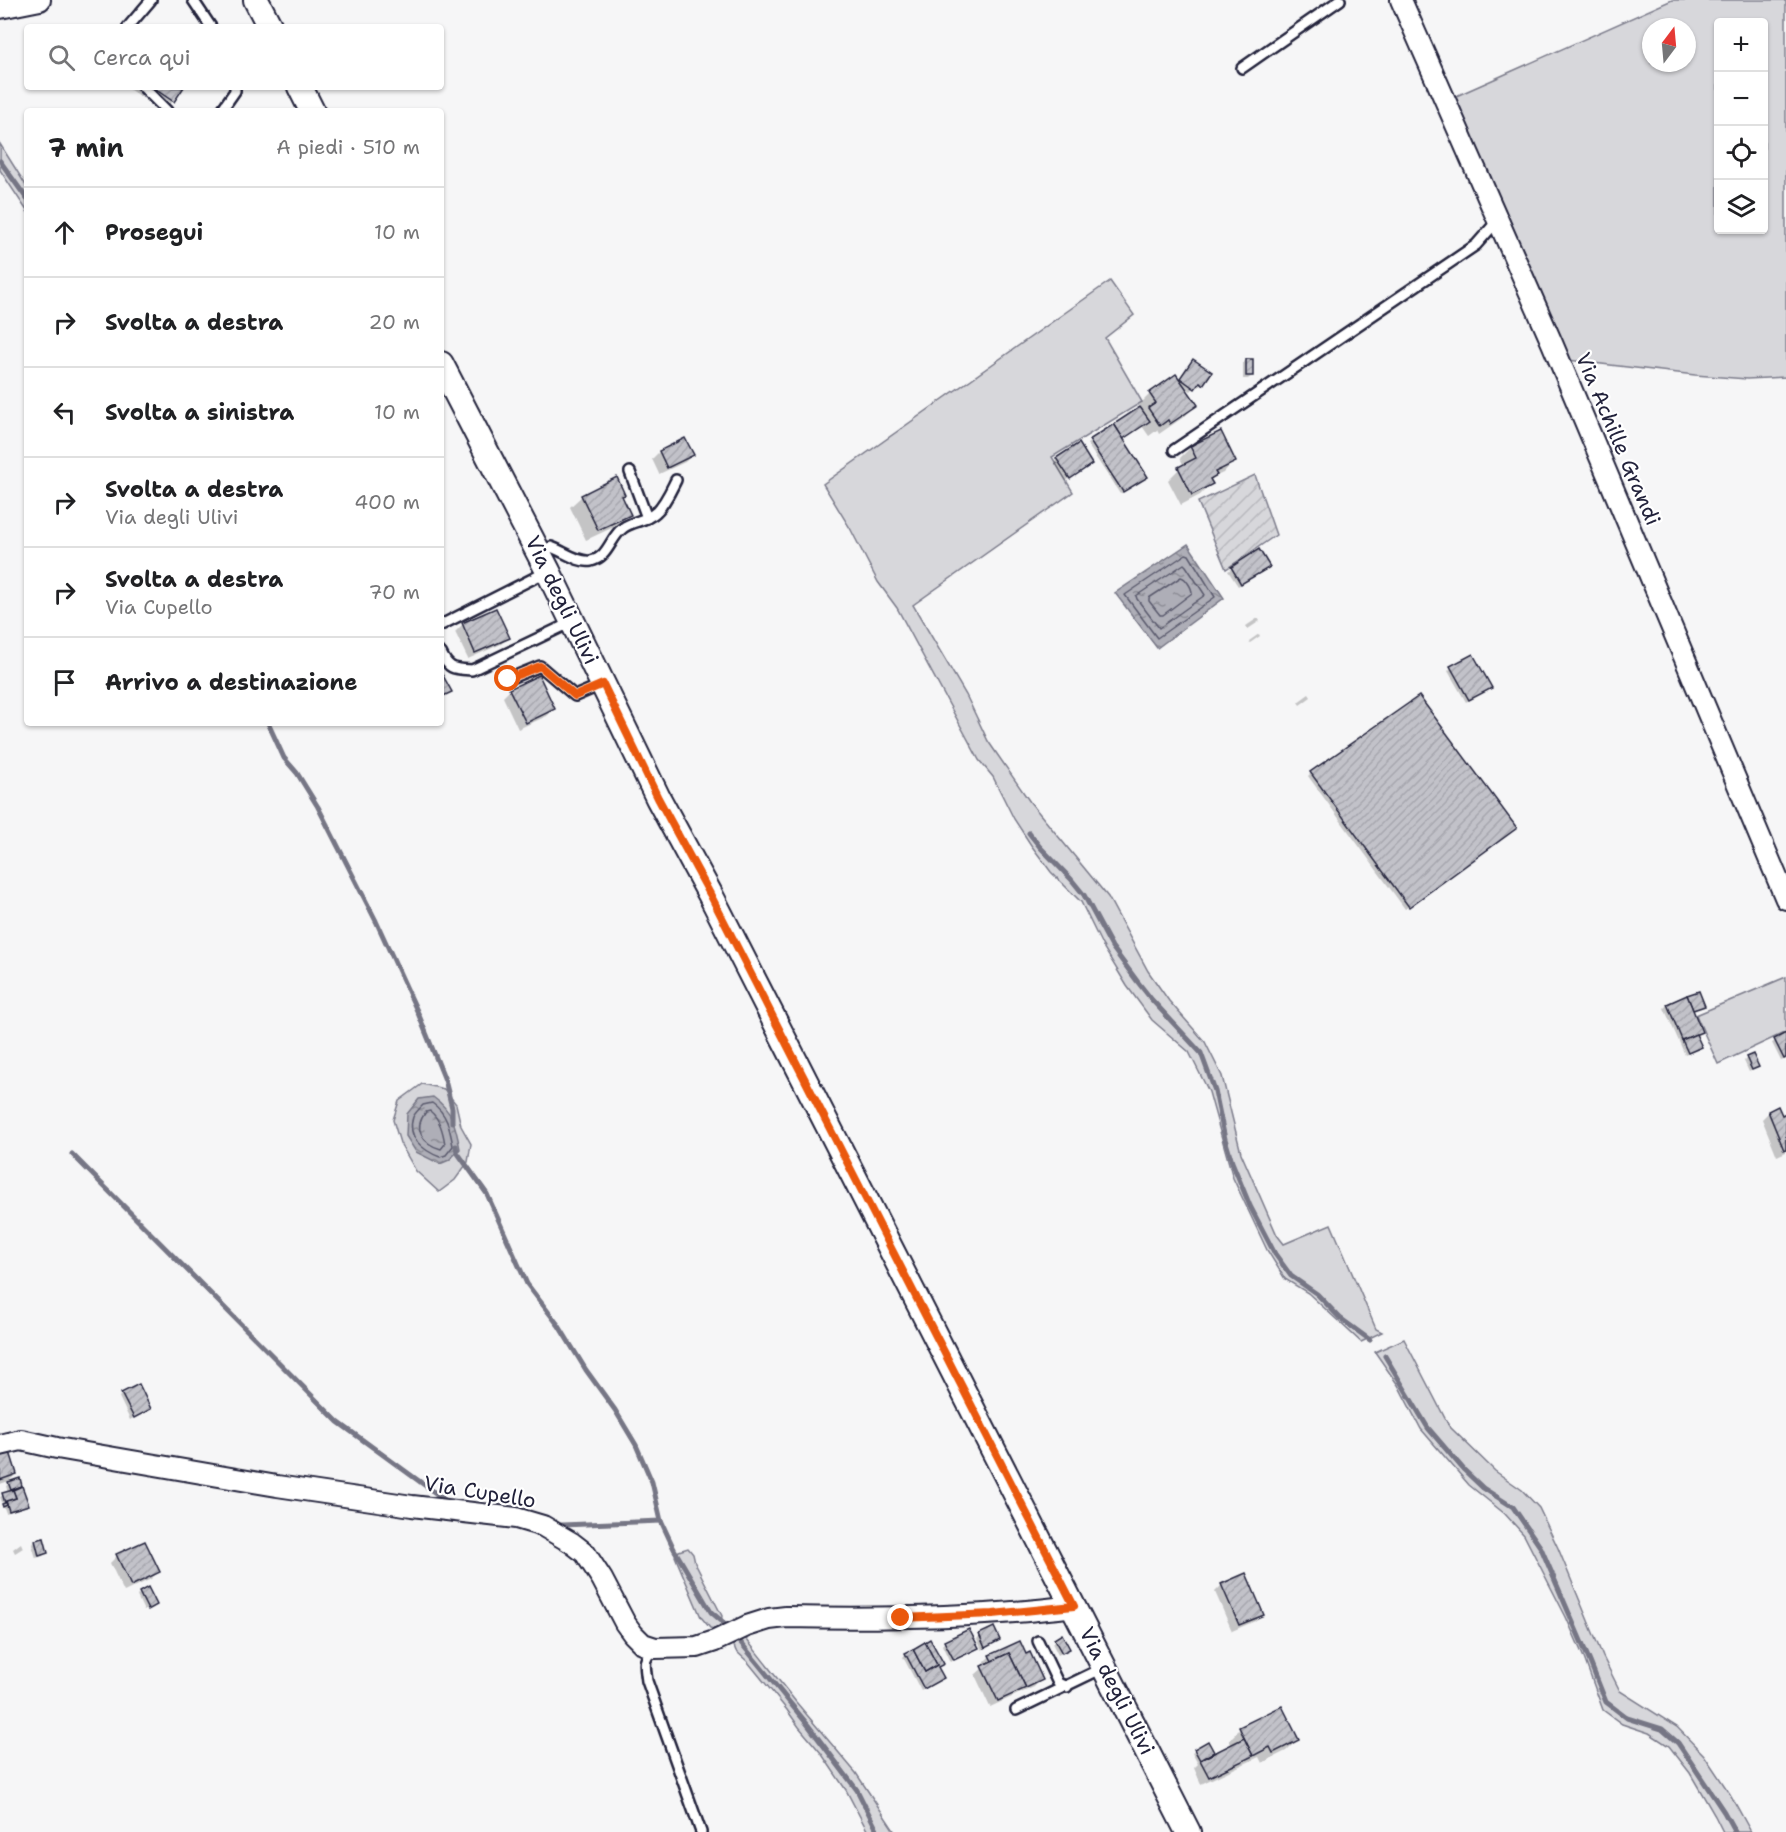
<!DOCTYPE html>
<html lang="it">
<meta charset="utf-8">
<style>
:root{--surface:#fff;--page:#f2f2f2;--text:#202124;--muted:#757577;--line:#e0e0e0}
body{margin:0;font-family:"Shantell Sans",sans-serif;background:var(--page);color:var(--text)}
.controls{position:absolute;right:18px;top:18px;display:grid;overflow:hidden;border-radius:6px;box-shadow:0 2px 4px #0004}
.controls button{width:54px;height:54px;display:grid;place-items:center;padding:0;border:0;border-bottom:2px solid var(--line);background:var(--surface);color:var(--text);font:30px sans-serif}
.compass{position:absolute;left:1642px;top:18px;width:54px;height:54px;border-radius:50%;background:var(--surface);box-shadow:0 2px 4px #0004;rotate:16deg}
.stop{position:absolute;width:18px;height:18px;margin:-14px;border:4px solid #ea580c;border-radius:50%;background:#fff}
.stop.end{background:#ea580c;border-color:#fff;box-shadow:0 2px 6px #0008}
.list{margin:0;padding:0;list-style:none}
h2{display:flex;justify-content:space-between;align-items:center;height:78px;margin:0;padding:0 24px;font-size:26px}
h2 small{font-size:20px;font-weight:400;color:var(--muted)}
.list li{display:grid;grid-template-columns:39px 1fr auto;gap:18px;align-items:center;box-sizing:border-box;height:90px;padding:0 24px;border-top:2px solid var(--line)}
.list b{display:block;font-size:22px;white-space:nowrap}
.list p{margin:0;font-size:20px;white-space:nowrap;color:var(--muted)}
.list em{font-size:20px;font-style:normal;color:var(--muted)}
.icon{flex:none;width:33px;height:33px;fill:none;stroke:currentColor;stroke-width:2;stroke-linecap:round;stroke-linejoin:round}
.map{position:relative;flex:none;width:1786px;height:1832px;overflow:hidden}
.search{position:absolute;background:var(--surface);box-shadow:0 2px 4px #0004;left:24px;top:24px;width:420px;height:66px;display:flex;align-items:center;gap:15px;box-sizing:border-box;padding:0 21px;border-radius:6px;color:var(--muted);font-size:22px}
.panel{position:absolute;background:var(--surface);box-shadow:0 2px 4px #0004;left:24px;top:108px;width:420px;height:618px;border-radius:6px}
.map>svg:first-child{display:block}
.grass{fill:#d7d7db;stroke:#7c7c8b;stroke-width:1.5;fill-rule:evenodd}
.garden{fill:url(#garden-furrows);stroke:#7c7c8b;stroke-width:1.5}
.water{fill:url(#water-ripples);stroke:#767685;stroke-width:1.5}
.shadow{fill:#0003}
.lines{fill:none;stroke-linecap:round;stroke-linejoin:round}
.shore{stroke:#5a5a6d;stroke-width:1.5}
.stream{stroke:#767685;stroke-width:5}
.building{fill:url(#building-hatch);stroke:#22223b;stroke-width:1.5}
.service-casing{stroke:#22223b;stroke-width:14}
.minor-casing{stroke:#22223b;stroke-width:24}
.tertiary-casing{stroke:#22223b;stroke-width:28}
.service{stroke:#fff;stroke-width:9}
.minor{stroke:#fff;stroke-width:20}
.tertiary{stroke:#fff;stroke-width:24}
.route{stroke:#ea580c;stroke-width:8}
.labels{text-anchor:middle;stroke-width:4.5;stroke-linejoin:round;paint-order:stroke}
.street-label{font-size:21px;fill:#22223b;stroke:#fff}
</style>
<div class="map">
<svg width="1786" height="1832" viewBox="0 0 1786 1832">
<defs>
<pattern id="garden-furrows" width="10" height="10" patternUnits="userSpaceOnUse" patternTransform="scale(1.5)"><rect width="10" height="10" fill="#d7d7db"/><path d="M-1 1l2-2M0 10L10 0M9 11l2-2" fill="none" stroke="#b8b8bd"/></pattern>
<pattern id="water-ripples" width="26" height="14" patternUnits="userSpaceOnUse" patternTransform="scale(1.5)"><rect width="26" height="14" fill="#aeaeb7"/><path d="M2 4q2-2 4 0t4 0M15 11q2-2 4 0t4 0" fill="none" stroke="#8d8d96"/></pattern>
<pattern id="building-hatch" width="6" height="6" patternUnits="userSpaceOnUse" patternTransform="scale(1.5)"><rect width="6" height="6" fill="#c2c2c9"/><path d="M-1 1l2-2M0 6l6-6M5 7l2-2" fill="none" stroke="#a6a6ae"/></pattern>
</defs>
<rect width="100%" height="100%" fill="#f6f6f7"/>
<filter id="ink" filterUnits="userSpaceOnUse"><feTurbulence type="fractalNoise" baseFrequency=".0167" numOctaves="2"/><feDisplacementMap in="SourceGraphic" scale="12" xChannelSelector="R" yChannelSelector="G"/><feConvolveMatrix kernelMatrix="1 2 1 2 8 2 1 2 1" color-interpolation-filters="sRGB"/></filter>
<g filter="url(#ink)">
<!-- grass -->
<g class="grass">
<path d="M1672 0H1786V377L1747 379 1695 375 1568 360 1454 97ZM1718 22H1764V230H1718ZM1651 27H1687V63H1651Z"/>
<path d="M0 144 27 187V211L0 170Z"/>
<path d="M1110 281 1134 315 1105 338 1142 402 1052 457 1073 492 913 605 966 695 988 741 1030 802 1108 897 1148 971 1169 1001 1205 1042 1222 1076 1241 1153 1277 1235 1284 1244 1331 1224 1376 1329 1382 1332 1361 1342 1308 1293 1285 1279 1267 1250 1233 1178 1209 1092 1189 1052 1152 1020 1127 986 1102 945 1081 902 1051 872 1031 845 1014 819 993 777 979 760 897 608 878 582 850 528 823 484Z"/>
<path d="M1786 977V1032L1718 1064 1696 1015Z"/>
<path d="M422 1084 444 1089 456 1104 461 1126 471 1144 468 1162 455 1180 439 1192 416 1171 400 1143 393 1120 399 1101Z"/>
<path d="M1404 1339 1449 1426 1495 1471 1522 1490 1539 1508 1558 1548 1603 1657 1620 1691 1677 1727 1704 1755 1730 1794 1751 1832H1723L1715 1816 1690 1773 1669 1746 1649 1733 1622 1724 1603 1710 1584 1658 1566 1617 1524 1535 1505 1514 1469 1485 1421 1429 1398 1385 1375 1352Z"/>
<path d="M688 1548 693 1554 695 1563 722 1616 721 1624 715 1629 710 1628 701 1617 675 1556 679 1551Z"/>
<path d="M743 1635 796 1702 856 1773 895 1832H868L846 1790 821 1753 799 1727 787 1710 748 1662 736 1651 732 1641Z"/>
</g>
<!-- garden -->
<path class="garden" d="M1255 475 1276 535 1226 569 1198 502Z"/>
<!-- water -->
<g class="water">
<path d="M1188 544 1224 598 1157 648 1115 593Z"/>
<path d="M433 1097C453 1111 456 1127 460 1149L449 1160 440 1164 416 1152 406 1136 407 1114 419 1099Z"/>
</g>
<!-- shadow -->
<g class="shadow">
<path d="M128 87H182L173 101 163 111 127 88Z"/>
<path d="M1246 360 1252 376 1248 379H1243V363Z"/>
<path d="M1190 364 1210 372 1202 384 1199 387 1196 385 1191 391 1182 385 1196 405 1185 416 1159 434 1157 430 1149 436 1142 426 1122 439 1143 479 1120 494 1087 444 1141 408 1139 405 1150 394 1179 380Z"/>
<path d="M685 440 692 455 685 462 659 474 652 459 659 452Z"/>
<path d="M1191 447 1234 461 1223 473 1212 478 1210 481 1211 484 1200 495 1181 505 1168 480 1179 469 1184 466 1180 458Z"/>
<path d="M1057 459 1087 467 1066 481 1054 462Z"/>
<path d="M582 496 621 497 629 514 618 525 586 540 570 507Z"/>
<path d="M1259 551 1265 569 1238 586 1228 571Z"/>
<path d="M495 610 508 637 501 644 468 659 455 632 462 625Z"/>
<path d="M1258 618 1260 621 1248 629 1246 626Z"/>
<path d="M1259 634 1260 636 1250 643 1249 641Z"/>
<path d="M1451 668 1487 690 1466 702 1448 671Z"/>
<path d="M510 690 554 709 547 716 518 729 503 697Z"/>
<path d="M1309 694 1311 697 1300 705 1298 702Z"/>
<path d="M1311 773 1512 831 1405 909 1308 776Z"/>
<path d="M1667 1005H1703L1692 1012 1701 1031 1695 1036 1700 1046 1697 1049 1685 1055 1664 1008Z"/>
<path d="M1786 1035V1059L1781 1061 1772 1043Z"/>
<path d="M1747 1058 1757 1067 1749 1072 1744 1061Z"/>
<path d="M1769 1112 1781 1117 1786 1115V1152L1777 1156 1762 1119Z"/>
<path d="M122 1394 149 1408 130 1420 119 1397Z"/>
<path d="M0 1457 16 1474 9 1481 0 1484Z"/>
<path d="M19 1480 27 1504 24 1507 6 1513 0 1497 8 1493 6 1486 9 1483Z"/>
<path d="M35 1541 46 1553 43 1556 36 1558 32 1545Z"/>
<path d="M21 1543 23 1548 15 1553 13 1549Z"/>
<path d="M117 1556 158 1572 151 1579 124 1592 110 1563Z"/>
<path d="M1222 1585 1263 1614 1255 1621 1232 1631 1215 1592Z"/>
<path d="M140 1593 154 1605 144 1611 137 1596Z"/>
<path d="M980 1636 998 1640 982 1650 977 1639Z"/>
<path d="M1055 1640 1065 1651 1058 1655 1052 1643Z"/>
<path d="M945 1642 974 1650 950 1662 942 1645Z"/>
<path d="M906 1654 936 1668 942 1678 921 1691 903 1657Z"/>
<path d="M990 1656 1041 1679 1034 1687 990 1707 975 1675 984 1667 983 1663Z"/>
<path d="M1240 1729 1297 1740 1286 1751 1262 1763 1259 1757 1201 1784 1194 1768 1198 1764 1192 1753 1195 1750 1212 1752 1207 1757 1232 1746 1229 1740Z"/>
</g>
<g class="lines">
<!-- shore -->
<g class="shore">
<path d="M1186 554 1189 555 1215 597 1157 638 1125 595Z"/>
<path d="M1184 564 1186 566 1205 595 1159 628 1137 599 1136 596Z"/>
<path d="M1181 577C1186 578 1192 588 1192 593L1163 615H1160L1149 601V598Z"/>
<path d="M432 1103C447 1113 450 1129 453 1146L446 1155 440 1157C424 1151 406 1138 413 1117 415 1113 420 1108 423 1105Z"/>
<path d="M426 1112 430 1111C440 1119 443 1132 445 1144L441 1149C423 1144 412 1129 426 1112Z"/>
</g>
<!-- stream -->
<g class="stream">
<path d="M0 161 27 199"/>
<path d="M268 723 284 758 297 773 318 807 376 921 418 1013 445 1080 452 1108V1122"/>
<path d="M1029 833 1040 847 1071 879 1084 895 1112 947 1137 981 1152 1000 1201 1053 1215 1091 1225 1139 1232 1162 1250 1206 1275 1254 1291 1276 1317 1294 1340 1318 1370 1340"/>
<path d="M456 1146 457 1152 487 1194 527 1284 559 1326 586 1370 615 1410 636 1445 652 1482 661 1521 674 1549 711 1612 724 1623"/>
<path d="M72 1154 338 1422 445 1500"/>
<path d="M1385 1356 1428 1428 1464 1470 1483 1488 1513 1507 1541 1548 1590 1662 1606 1702 1627 1718 1662 1729 1678 1743 1724 1812 1735 1832"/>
<path d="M562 1525 661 1521"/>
<path d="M737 1638 808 1725 857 1790 878 1832"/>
</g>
</g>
<!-- building -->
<g class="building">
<path d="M152 87H184L174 102Z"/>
<path d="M1193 359 1212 372 1203 385 1200 382 1195 389 1180 378Z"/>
<rect x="1246" y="359" width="7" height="17"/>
<path d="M1176 374 1198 405 1170 424 1168 420 1160 426 1148 408 1156 403 1149 393Z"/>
<path d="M1140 407 1150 421 1123 439 1114 424Z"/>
<path d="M1114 424 1148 477 1123 492 1089 440Z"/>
<path d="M1221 431 1236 462 1215 472 1217 475 1210 479 1213 484 1192 495 1178 467 1196 458 1190 446Z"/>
<path d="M685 438 694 455 667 468 659 451Z"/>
<path d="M1079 443 1092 464 1070 479 1056 458Z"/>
<path d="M617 477 625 495 622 496 631 515 598 530 581 495Z"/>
<path d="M1259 549 1270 567 1241 584 1231 567Z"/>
<path d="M496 608 510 638 475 653 462 623Z"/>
<path d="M1473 654 1492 688 1469 700 1450 666Z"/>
<path d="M441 672 452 692 441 697Z"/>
<path d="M539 675 555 709 526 723 509 689Z"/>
<path d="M1419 696 1517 828 1409 907 1310 772Z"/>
<path d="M1699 991 1705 1006 1693 1010 1687 995Z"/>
<path d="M1687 995 1702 1032 1682 1040 1667 1004Z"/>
<path d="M1786 1033V1058L1784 1059 1774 1039Z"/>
<path d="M1696 1034 1702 1047 1688 1053 1682 1040Z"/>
<path d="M1753 1054 1759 1067 1752 1070 1746 1057Z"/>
<path d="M1778 1106 1782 1115 1786 1113V1149L1784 1150 1768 1111Z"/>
<path d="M139 1384 151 1409 134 1418 121 1393Z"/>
<path d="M10 1452 17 1474 0 1480V1456Z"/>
<path d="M20 1478 22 1486 11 1490 8 1482Z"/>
<path d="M22 1486 29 1505 9 1511 6 1501 16 1498 13 1490Z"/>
<path d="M13 1490 16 1498 6 1501 7 1505 3 1507 2 1504 5 1503 2 1493Z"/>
<path d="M44 1538 48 1553 39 1556 35 1540Z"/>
<path d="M145 1541 160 1572 131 1586 116 1554Z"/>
<path d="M1246 1573 1264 1615 1239 1625 1221 1584Z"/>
<path d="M148 1587 157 1605 148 1610 139 1592Z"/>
<path d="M994 1627 1000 1640 985 1648 979 1634Z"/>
<path d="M969 1629 979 1648 954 1660 944 1641Z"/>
<path d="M1062 1634 1070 1649 1062 1653 1054 1639Z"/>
<path d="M930 1639 944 1664 938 1667 944 1678 924 1689 905 1653 913 1649 925 1672 937 1665 925 1642Z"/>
<path d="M1020 1641 1026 1654 1030 1652 1043 1680 1026 1688 1009 1653 992 1661 989 1655Z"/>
<path d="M925 1642 937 1665 925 1672 913 1649Z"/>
<path d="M1009 1653 1026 1688 998 1701 981 1666Z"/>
<path d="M1282 1706 1299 1740 1273 1753 1270 1747 1253 1756 1239 1727Z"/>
<path d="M1244 1738 1253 1756 1209 1777 1200 1760Z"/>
<path d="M1208 1741 1214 1752 1200 1760 1194 1749Z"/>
</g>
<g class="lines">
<defs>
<g id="service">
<path d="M193 0 211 27"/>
<path d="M128 27 151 0"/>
<path d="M1242 68 1340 0"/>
<path d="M143 87 167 111"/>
<path d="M221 111 235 91V87"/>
<path d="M1174 450 1476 245 1498 220"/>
<path d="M630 472 647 518"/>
<path d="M539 552 551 547C563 551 578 563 591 561 609 557 610 537 623 528 632 521 647 521 656 512 665 504 671 490 676 480"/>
<path d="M441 625 546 572"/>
<path d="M441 653C449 670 454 669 472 670L572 622"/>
<path d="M508 679 540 666 575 696 601 685"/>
<path d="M1038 1641 1058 1683 1067 1687"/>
<path d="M655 1648C642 1659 645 1665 647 1681L701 1832"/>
<path d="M1016 1710 1103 1668"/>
</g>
<g id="minor">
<path d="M1401 0 1552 343 1786 899"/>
<path d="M0 8 40 0"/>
<path d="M0 1445 21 1440 57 1448 277 1486 412 1506 516 1518 543 1526 572 1543 585 1553 602 1579 625 1623 633 1634 643 1644 655 1648 697 1647 715 1641 747 1626 769 1619 786 1617C882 1619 979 1618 1074 1606"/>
</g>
<g id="tertiary">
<path d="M256 0 270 27"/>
<path d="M300 87 312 111"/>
<path d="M441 364 548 571 658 798 710 894 1188 1832"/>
</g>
</defs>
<!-- service casing -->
<use href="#service" class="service-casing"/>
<!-- minor casing -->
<use href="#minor" class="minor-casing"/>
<!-- tertiary casing -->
<use href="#tertiary" class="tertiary-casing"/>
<!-- service -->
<use href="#service" class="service"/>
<!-- minor -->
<use href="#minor" class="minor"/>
<!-- tertiary -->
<use href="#tertiary" class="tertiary"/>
</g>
</g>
<g class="lines" filter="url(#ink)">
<!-- route -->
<path class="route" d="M508 679 540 666 575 696 603 684 658 798 710 894 1074 1606 993 1614 901 1618"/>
</g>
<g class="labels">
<!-- street labels -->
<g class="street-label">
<text transform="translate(1618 439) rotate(67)" y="7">Via Achille Grandi</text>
<text transform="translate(562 600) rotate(64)" y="7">Via degli Ulivi</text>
<text transform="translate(480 1492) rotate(9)" y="7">Via Cupello</text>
<text transform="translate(1117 1691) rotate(63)" y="7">Via degli Ulivi</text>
</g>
</g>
</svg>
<div class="controls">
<button>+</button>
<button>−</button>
<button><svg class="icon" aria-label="locate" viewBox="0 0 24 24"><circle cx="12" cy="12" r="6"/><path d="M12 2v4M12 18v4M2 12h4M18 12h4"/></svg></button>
<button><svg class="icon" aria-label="layers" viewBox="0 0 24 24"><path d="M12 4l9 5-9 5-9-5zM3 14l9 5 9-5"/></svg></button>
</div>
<svg class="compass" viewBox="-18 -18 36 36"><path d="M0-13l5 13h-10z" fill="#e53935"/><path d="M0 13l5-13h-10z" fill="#757577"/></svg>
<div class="stop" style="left:508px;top:679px"></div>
<div class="stop end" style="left:901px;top:1618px"></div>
<div class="search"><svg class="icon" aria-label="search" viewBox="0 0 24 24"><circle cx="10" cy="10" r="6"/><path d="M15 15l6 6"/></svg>Cerca qui</div>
<section class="panel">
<h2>7 min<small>A piedi · 510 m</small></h2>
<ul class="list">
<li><svg class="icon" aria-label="ahead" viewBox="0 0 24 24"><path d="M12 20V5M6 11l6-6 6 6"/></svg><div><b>Prosegui</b></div><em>10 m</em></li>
<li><svg class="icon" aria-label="right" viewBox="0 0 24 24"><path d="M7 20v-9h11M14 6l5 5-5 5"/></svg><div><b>Svolta a destra</b></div><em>20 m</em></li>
<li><svg class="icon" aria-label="left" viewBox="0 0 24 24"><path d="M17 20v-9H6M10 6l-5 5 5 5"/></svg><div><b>Svolta a sinistra</b></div><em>10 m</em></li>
<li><svg class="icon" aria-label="right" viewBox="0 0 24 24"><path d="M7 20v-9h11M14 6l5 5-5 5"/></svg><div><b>Svolta a destra</b><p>Via degli Ulivi</p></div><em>400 m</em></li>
<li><svg class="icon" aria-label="right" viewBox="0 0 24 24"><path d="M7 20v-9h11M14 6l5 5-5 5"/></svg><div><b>Svolta a destra</b><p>Via Cupello</p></div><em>70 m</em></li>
<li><svg class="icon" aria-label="arrive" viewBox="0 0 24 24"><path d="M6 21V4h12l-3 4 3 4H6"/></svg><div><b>Arrivo a destinazione</b></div></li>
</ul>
</section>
</div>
